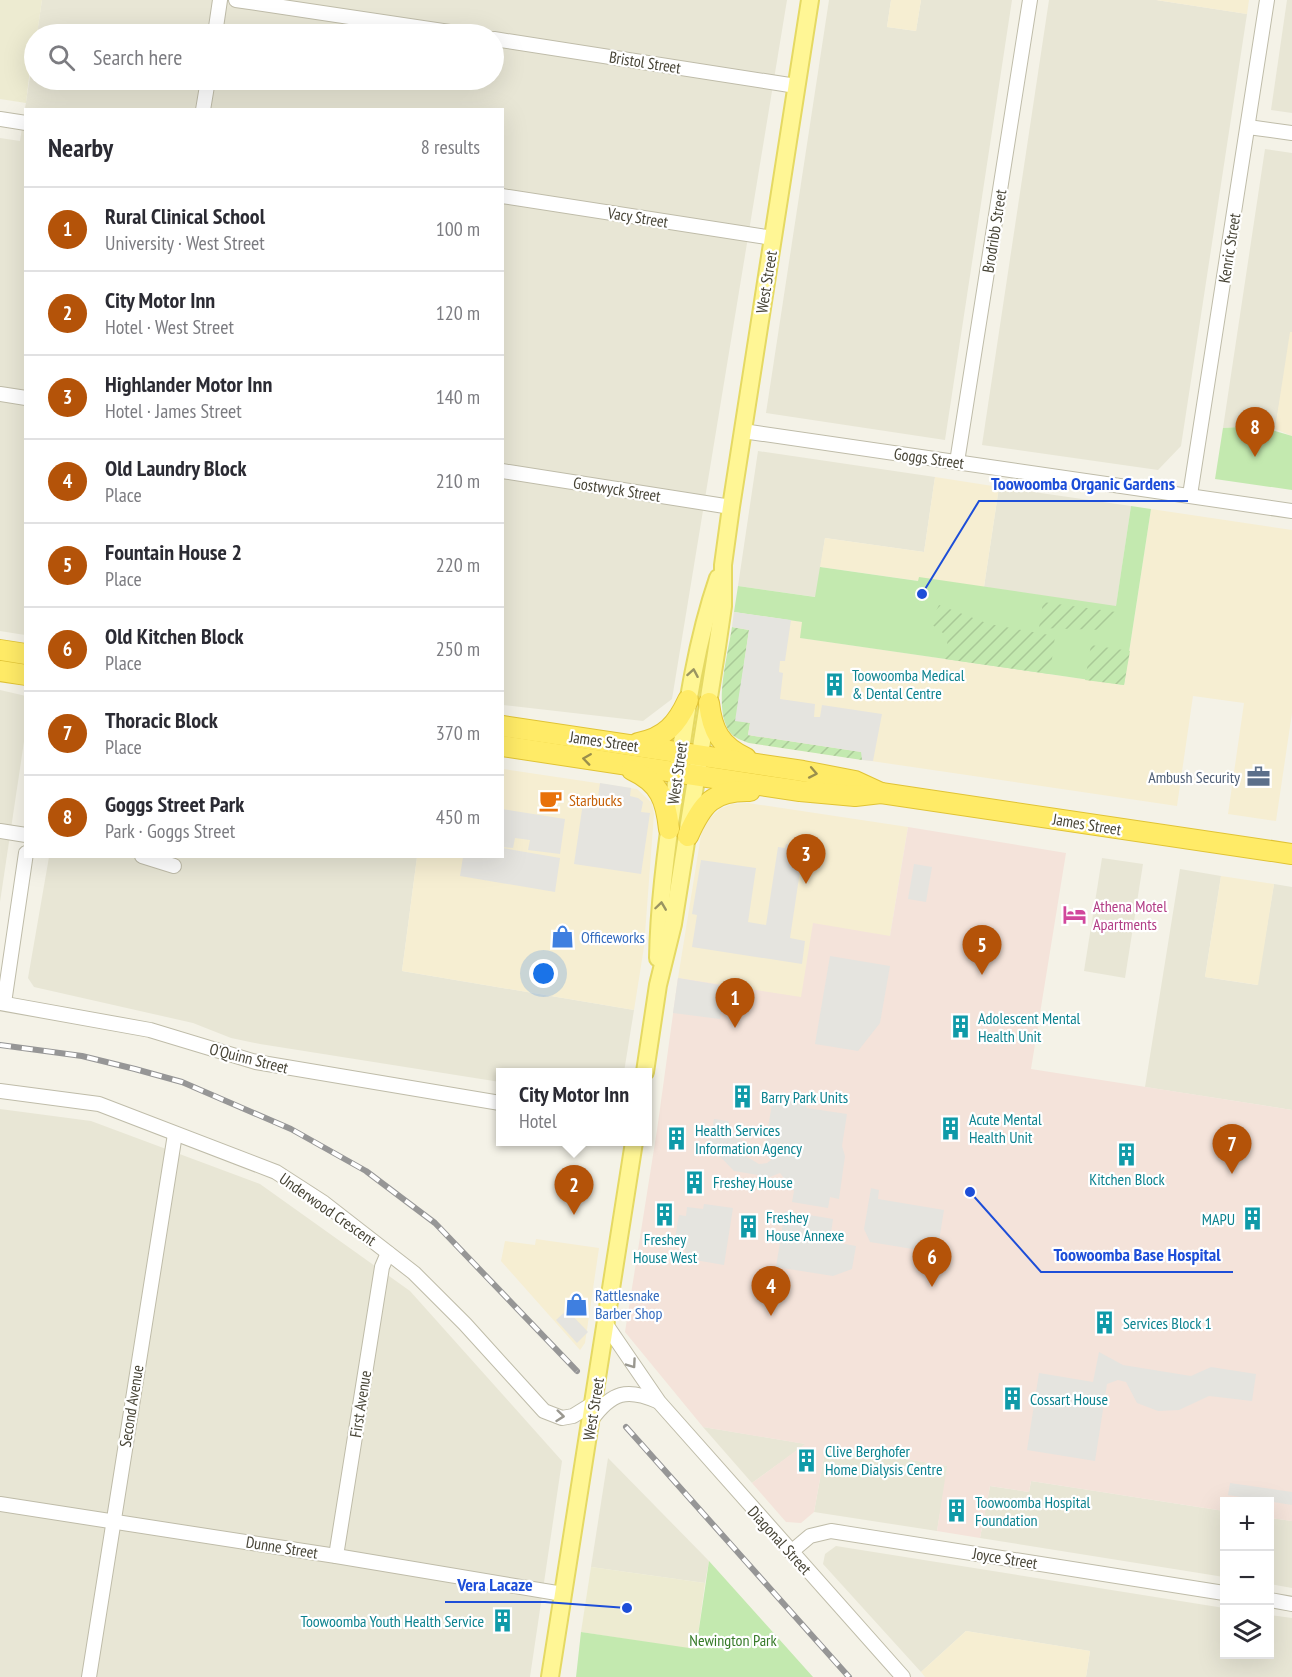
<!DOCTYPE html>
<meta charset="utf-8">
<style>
:root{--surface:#fff;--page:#f2f2f3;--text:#2b2b33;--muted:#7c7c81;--line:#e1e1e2;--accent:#b45309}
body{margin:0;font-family:"PT Sans Narrow",sans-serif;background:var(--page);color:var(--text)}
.controls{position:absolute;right:18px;bottom:18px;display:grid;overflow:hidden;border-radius:0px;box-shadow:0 6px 24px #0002}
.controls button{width:54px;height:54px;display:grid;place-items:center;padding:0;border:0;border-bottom:2px solid var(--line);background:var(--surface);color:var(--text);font:30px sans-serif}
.you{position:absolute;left:544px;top:974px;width:21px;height:21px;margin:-15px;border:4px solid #fff;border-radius:50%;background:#1a73e8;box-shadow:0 0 0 9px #1a73e833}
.badge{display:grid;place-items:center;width:39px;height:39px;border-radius:50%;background:var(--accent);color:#fff;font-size:20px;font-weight:700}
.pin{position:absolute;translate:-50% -50px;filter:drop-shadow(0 2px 3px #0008)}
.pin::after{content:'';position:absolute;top:32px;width:21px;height:18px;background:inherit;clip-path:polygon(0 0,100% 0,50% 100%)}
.popup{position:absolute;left:496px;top:1068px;width:156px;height:78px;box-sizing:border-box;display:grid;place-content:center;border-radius:0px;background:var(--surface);filter:drop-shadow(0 2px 4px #0005);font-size:20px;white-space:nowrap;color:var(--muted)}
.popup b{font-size:22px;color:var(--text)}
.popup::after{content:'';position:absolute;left:50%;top:100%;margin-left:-12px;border:12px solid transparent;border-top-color:var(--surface)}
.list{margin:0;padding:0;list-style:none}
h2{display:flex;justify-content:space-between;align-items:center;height:78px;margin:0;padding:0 24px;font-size:26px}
h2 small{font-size:20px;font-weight:400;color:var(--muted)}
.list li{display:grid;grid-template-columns:39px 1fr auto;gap:18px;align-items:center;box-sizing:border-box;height:84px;padding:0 24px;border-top:2px solid var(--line)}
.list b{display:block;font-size:22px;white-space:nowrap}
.list p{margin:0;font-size:20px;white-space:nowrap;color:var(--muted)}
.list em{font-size:20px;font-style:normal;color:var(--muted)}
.icon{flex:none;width:33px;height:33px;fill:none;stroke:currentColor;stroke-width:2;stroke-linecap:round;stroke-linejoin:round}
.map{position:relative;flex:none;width:1292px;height:1677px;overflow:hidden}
.search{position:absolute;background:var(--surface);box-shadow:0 6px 24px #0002;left:24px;top:24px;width:480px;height:66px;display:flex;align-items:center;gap:15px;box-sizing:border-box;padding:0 21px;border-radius:33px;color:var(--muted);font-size:22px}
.panel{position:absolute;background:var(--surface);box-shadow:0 6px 24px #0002;left:24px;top:108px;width:480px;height:750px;border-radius:0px}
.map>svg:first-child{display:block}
.residential{fill:#e8e6d5}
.commercial{fill:#f6eed2}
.education{fill:#edebd1}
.medical{fill:#f4e3da}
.park{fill:#c3e9af}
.garden{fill:url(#garden-furrows)}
.parking{fill:#e5e4df}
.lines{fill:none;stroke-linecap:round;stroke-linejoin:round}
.minor-casing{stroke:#bfbca9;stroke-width:16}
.major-casing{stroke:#e5d963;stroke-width:20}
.highway-casing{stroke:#e0c335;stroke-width:22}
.minor{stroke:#fff;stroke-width:14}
.major{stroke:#fff695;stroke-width:16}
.highway{stroke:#ffeb67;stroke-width:20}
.rail-casing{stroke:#969696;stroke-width:6}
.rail{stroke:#fff;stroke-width:4;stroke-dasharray:11;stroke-linecap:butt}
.oneway{stroke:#9a9461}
.oneway2{stroke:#9a8f4c}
.oneway3{stroke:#9a9890}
.labels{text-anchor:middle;stroke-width:4.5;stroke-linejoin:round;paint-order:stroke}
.street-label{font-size:16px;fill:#474436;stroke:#fff}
.culture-label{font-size:16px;fill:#0d838f;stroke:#fff;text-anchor:start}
.service-label{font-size:16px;fill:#4e5e75;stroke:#fff;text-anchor:end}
.food-label{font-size:16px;fill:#c56008;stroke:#fff;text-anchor:start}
.hotel-label{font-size:16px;fill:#b23c85;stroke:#fff;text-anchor:start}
.shop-label{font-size:16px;fill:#366cbe;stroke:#fff;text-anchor:start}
.park-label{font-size:16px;fill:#367a28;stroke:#fff}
.leader{fill:none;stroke:#1d4ed8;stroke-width:2}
.callout-dot{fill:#1d4ed8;stroke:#fff;stroke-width:2}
.callout-label{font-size:18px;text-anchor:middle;font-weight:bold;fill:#1d4ed8;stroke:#fff;stroke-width:4.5;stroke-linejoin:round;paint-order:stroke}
</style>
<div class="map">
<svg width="1292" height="1677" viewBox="0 0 1292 1677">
<defs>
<pattern id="garden-furrows" width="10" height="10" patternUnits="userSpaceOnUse" patternTransform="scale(1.5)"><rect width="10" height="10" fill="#c3e9af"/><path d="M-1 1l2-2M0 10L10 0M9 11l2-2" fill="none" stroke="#a9c997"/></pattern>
</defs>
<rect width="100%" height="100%" fill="#f4f2e7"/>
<!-- residential -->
<g class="residential">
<path d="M42 0H787L672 699 643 721 503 705 502 110H26L25 635 0 631V138L20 141 34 50V80H494V34H37Z"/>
<path d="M829 0H891L887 27 916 31 921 0H1012L945 440 766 413Z"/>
<path d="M1049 0H1156L1247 14 1181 446 1158 470 982 445Z"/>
<path d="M1287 0H1292V113L1271 110Z"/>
<path d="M1265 149 1292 153V332L1275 429 1258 426 1223 428Z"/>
<path d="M758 451 935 477 924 552 825 538 816 597 738 586Z"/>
<path d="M999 487 1131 506 1116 607 984 587Z"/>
<path d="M0 690 26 696 25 735 0 902Z"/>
<path d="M49 857H417L402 971 634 1010 624 1072H500V1082L260 1044 231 1038 193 1023 34 987 28 978Z"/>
<path d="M1102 858 1143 864 1125 978 1084 971Z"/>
<path d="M1180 869 1221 876 1205 977 1257 985 1274 884 1292 887V1110L1145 1087Z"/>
<path d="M0 1109 91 1121 260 1184 410 1291 562 1461 530 1677H0Z"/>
<path d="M703 1427 806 1444 752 1483Z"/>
<path d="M826 1446 948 1466 937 1531 814 1512Z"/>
<path d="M608 1458 709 1561 705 1583 591 1567Z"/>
<path d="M1031 1481 1224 1511V1577L980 1538 990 1486 1029 1492Z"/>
<path d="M1270 1518 1292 1521V1588L1270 1584Z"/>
<path d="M836 1546 1224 1608V1654H1270V1615L1292 1618V1677H1086L1090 1651 966 1631 921 1672 823 1564 825 1554Z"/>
</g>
<!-- commercial -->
<g class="commercial">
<path d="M891 0H921L916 31 887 27Z"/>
<path d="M1156 0H1249L1247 14Z"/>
<path d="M1290 332H1292V436L1275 429Z"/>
<path d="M935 477 999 487 984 587 920 578 919 581 820 567 825 538 924 552Z"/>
<path d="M1151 509 1292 530V713L1276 821 1228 814 1244 703 1193 696 1177 806 749 743 736 738 729 730 723 716V690L734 612 803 622 801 638 1124 685Z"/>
<path d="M503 769 637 789 652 803 654 814 644 947 634 1010 402 971 417 857 502 856Z"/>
<path d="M748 803 908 827 890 936 801 998 678 978 701 835 706 822 720 809 732 804Z"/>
<path d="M1221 876 1274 884 1258 985 1205 977Z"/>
<path d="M536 1239 599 1248 585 1343 580 1350 501 1261 505 1241 535 1245Z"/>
<path d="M966 1631 1090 1651 1086 1677H925L921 1672Z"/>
</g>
<!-- education -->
<g class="education">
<path d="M0 0H42L37 34H34L26 103 0 99Z"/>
<path d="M591 1567 705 1583 696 1650 581 1632Z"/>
</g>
<!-- medical -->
<path class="medical" d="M908 827 1066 853 1031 1069 1292 1110V1521L1270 1518V1502H1224V1511L1031 1481 1029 1492 990 1486 980 1538 937 1531 947 1466 826 1446 814 1512 801 1523 786 1522 752 1483 805 1444 703 1427 625 1332 657 1130 678 978 801 997 813 923 890 936Z"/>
<!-- park -->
<g class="park">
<path d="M1258 426 1292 436V490L1215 479 1223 428Z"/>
<path d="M1131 506 1151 509 1124 685 800 638 802 622 734 612 738 586 815 597 820 567 918 581 919 577 1116 606Z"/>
<path d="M709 1561 813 1677H576L581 1632 696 1649Z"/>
</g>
<!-- garden -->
<g class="garden">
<path d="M1043 602 1116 612 1104 630 1039 628Z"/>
<path d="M939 605 989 624 1055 636 1050 674 945 659 948 637 930 623Z"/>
<path d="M732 627 749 630 736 720 750 723 748 735 862 752V760L749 743C741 740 734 738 729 731 713 707 728 654 732 627Z"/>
<path d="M1091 645 1130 651 1124 685 1085 680Z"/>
</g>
<!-- parking -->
<g class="parking">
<path d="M734 612 791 620 785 661H780L779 672 783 673 780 699 815 704 814 717H820L822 705 882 714 873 761 862 760 861 752 748 735 750 723 735 721 749 630 732 627Z"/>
<path d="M600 783 631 788 630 796 638 798 643 802 641 812 650 813 641 874 574 864 584 796 598 797Z"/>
<path d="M502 809 565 819 560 854 528 850 530 840 515 838 513 848 503 847Z"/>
<path d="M786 844 796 846 795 850 803 851 790 938 805 941 802 964 692 947 697 915 692 914 701 860 756 868 748 922 766 925 778 847 785 848Z"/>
<path d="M503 848 560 858 555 892 460 876 463 857 502 856Z"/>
<path d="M914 864 932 867 926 902 908 899Z"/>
<path d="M830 956 890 966 880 1023 858 1051 815 1044Z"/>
<path d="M678 978 725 986 720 1019 673 1013Z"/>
<path d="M773 1098 804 1103 807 1108 847 1114 842 1146 845 1156 839 1199 830 1197 828 1208 792 1202 794 1191 780 1173 770 1177 734 1171 709 1145 714 1119 728 1121 733 1132 748 1146 744 1155 759 1164 767 1163 771 1160 764 1152Z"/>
<path d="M871 1188 879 1190 878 1199 944 1210 937 1253 870 1242 864 1229Z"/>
<path d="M704 1204 733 1208 724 1265 689 1259 680 1239 675 1238 679 1215 686 1216 687 1207 703 1209Z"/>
<path d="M785 1211 833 1219 830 1241 856 1246 852 1269 833 1276 776 1267Z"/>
<path d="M567 1310 588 1332 577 1343 556 1320Z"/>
<path d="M1099 1352 1123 1365 1191 1376 1211 1367 1256 1374 1252 1401 1209 1396 1179 1410 1158 1411 1137 1403 1126 1382 1118 1380 1107 1384 1095 1461 1027 1450 1039 1373 1093 1382Z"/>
<path d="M1230 1483 1292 1492V1505L1228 1495Z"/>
</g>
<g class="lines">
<defs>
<g id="minor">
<path d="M236 0 463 34"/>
<path d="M215 34 220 0"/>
<path d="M494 39 796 86"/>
<path d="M203 110 208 80"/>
<path d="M0 119 26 123"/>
<path d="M1248 127 1292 133"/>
<path d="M502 196 773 238"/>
<path d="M0 394 26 398"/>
<path d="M743 431 1292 511"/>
<path d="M957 462 1030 0"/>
<path d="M502 471 731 507"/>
<path d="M1190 495 1267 0"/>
<path d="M0 831 26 835"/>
<path d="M142 856 174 866"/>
<path d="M0 1003 150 1030 256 1062 500 1103"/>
<path d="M4 1003 26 853"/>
<path d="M0 1091 99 1104 276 1172 324 1203 414 1273 465 1324 544 1411 562 1418 573 1416 594 1403"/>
<path d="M607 1326 659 1402 903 1677"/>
<path d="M592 1419C612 1392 627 1388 657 1401"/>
<path d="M0 1504 336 1556 563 1594"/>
<path d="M791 1552 810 1536 831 1531 1224 1593"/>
<path d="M336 1556 382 1267 388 1253"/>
<path d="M1270 1600 1292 1604"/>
<path d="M89 1677 175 1134"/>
</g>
<g id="major">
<path d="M658 958C659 900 667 841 676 784 686 714 695 645 718 578"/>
<path d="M645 1072 658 985 673 924 717 647 723 606V565L731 507 810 0"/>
<path d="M550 1677 634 1142"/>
</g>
<g id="highway">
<path d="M0 650 26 654"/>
<path d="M0 671 26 675"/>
<path d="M709 703C712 730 720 746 746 758"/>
<path d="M502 726 803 771 855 781 881 793 1292 854"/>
<path d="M638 743C665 738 677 724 688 700"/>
<path d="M502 746 800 791 855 796 881 793"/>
<path d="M632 770C660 783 666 800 669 829"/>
<path d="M688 836C702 804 713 790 750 791"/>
</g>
</defs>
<!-- minor casing -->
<use href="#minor" class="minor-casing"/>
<!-- major casing -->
<use href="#major" class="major-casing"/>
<!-- highway casing -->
<use href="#highway" class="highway-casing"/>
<!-- minor -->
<use href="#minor" class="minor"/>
<!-- major -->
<use href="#major" class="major"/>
<!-- highway -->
<use href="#highway" class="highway"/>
<defs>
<g id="rail">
<path d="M0 1045 82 1056 135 1069 182 1082 291 1129 366 1171 435 1223 577 1371"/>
<path d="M626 1427 849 1677"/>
</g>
</defs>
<!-- rail casing -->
<use href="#rail" class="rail-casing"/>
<!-- rail -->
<use href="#rail" class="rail"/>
</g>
<!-- one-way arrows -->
<defs><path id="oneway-chevron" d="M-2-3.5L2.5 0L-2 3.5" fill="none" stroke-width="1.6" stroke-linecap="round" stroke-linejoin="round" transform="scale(1.5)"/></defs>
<g class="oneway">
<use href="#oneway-chevron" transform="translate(693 673) rotate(-80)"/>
<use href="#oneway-chevron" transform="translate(661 906) rotate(-82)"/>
</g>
<g class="oneway2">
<use href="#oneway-chevron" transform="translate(587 759) rotate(-172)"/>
<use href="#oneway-chevron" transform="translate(813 773) rotate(11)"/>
</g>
<g class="oneway3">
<use href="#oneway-chevron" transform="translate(632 1364) rotate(55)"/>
<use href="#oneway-chevron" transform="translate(560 1416) rotate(6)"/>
</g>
<!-- icons -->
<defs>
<symbol id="building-bare" viewBox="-9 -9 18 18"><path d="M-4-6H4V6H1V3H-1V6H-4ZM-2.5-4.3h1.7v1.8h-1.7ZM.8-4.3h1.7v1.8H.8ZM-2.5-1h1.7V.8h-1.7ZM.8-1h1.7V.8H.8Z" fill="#0f9aa8" stroke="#fff" stroke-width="2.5" paint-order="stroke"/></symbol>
<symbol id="office-bare" viewBox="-9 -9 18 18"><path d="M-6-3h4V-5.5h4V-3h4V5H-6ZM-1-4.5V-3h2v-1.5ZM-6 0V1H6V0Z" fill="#5c6f8a" stroke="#fff" stroke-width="2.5" paint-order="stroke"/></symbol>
<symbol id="cafe-bare" viewBox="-9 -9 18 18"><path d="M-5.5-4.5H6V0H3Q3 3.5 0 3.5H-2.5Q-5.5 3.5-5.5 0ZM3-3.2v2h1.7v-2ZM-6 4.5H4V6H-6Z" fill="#e8710a" stroke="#fff" stroke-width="2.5" paint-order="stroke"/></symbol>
<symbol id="hotel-bare" viewBox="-9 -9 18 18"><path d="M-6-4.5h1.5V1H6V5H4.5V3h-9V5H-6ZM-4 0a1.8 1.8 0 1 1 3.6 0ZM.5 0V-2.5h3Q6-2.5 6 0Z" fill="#d1479c" stroke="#fff" stroke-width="2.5" paint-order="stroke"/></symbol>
<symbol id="shop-bare" viewBox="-9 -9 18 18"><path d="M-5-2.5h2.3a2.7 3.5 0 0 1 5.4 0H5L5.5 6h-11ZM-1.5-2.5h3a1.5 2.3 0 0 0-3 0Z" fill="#3f7fe0" stroke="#fff" stroke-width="2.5" paint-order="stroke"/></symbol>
</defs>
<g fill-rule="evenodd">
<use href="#building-bare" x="818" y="668" width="33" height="33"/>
<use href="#office-bare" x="1242" y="760" width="33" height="33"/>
<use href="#cafe-bare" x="534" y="784" width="33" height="33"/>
<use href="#hotel-bare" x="1058" y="898" width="33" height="33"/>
<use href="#shop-bare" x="546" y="920" width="33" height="33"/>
<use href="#building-bare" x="944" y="1010" width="33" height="33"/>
<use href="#building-bare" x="726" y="1080" width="33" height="33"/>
<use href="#building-bare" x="934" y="1112" width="33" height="33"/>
<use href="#building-bare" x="660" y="1122" width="33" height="33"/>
<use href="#building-bare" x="1110" y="1138" width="33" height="33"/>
<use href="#building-bare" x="678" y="1166" width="33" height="33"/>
<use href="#building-bare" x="648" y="1198" width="33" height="33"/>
<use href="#building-bare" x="1236" y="1202" width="33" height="33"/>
<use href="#building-bare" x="732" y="1210" width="33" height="33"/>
<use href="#shop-bare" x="560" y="1288" width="33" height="33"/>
<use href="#building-bare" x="1088" y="1306" width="33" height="33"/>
<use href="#building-bare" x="996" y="1382" width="33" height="33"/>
<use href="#building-bare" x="790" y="1444" width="33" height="33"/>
<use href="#building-bare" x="940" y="1494" width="33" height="33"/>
<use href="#building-bare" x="486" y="1604" width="33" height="33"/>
</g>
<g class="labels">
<!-- street labels -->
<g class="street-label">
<text transform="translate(645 62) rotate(9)" y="6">Bristol Street</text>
<text transform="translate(638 217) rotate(9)" y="6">Vacy Street</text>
<text transform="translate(994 231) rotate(-81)" y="6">Brodribb Street</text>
<text transform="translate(1229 248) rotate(-81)" y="6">Kenric Street</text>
<text transform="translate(766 282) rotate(-81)" y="6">West Street</text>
<text transform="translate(929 458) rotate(8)" y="6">Goggs Street</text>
<text transform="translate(617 489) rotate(9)" y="6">Gostwyck Street</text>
<text transform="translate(604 741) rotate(8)" y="6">James Street</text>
<text transform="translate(677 773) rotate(-82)" y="6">West Street</text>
<text transform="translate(1087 824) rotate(9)" y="6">James Street</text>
<text transform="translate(249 1058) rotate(14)" y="6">O'Quinn Street</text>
<text transform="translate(328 1209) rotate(35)" y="6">Underwood Crescent</text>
<text transform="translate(360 1404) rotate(-81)" y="6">First Avenue</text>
<text transform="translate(131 1406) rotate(-81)" y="6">Second Avenue</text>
<text transform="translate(593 1409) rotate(-81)" y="6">West Street</text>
<text transform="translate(780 1540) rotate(48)" y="6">Diagonal Street</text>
<text transform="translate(282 1547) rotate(9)" y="6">Dunne Street</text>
<text transform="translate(1005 1558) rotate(9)" y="6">Joyce Street</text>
</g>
<!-- culture labels -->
<g class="culture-label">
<text x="852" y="681">Toowoomba Medical<tspan x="852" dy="18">&amp; Dental Centre</tspan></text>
<text x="978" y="1024">Adolescent Mental<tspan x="978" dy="18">Health Unit</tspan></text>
<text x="761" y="1103">Barry Park Units</text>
<text x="969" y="1125">Acute Mental<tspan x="969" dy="18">Health Unit</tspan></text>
<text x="695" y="1136">Health Services<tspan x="695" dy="18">Information Agency</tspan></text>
<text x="1127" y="1185" text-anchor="middle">Kitchen Block</text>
<text x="713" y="1188">Freshey House</text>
<text x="766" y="1223">Freshey<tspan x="766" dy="18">House Annexe</tspan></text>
<text x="1235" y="1225" text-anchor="end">MAPU</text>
<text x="665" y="1245" text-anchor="middle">Freshey<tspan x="665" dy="18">House West</tspan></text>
<text x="1123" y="1329">Services Block 1</text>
<text x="1030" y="1405">Cossart House</text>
<text x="825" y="1457">Clive Berghofer<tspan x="825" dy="18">Home Dialysis Centre</tspan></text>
<text x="975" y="1508">Toowoomba Hospital<tspan x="975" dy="18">Foundation</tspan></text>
<text x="484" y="1627" text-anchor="end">Toowoomba Youth Health Service</text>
</g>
<!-- service labels -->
<g class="service-label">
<text x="1240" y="783">Ambush Security</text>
</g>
<!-- food labels -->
<g class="food-label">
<text x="569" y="806">Starbucks</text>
</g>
<!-- hotel labels -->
<g class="hotel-label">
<text x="1093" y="912">Athena Motel<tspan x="1093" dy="18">Apartments</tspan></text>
</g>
<!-- shop labels -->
<g class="shop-label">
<text x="581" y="943">Officeworks</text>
<text x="595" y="1301">Rattlesnake<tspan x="595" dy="18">Barber Shop</tspan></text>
</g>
<!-- park labels -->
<g class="park-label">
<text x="733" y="1646">Newington Park</text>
</g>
</g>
<!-- callouts -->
<path class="leader" d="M922 594L979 501H1188M970 1192L1041 1272H1233M627 1608L545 1602H445"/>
<g class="callout-dot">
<circle cx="922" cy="594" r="6"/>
<circle cx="970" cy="1192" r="6"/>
<circle cx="627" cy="1608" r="6"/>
</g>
<g class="callout-label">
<text x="1083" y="490">Toowoomba Organic Gardens</text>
<text x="1137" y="1261">Toowoomba Base Hospital</text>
<text x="495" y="1591">Vera Lacaze</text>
</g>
</svg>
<div class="controls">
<button>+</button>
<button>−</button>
<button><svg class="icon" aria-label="layers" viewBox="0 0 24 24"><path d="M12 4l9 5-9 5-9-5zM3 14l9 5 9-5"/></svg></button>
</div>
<div class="you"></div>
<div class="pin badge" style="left:735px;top:1028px">1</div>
<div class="pin badge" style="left:574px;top:1215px">2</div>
<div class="popup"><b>City Motor Inn</b>Hotel</div>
<div class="pin badge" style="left:806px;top:884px">3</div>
<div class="pin badge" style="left:771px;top:1316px">4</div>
<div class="pin badge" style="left:982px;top:975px">5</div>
<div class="pin badge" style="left:932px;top:1287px">6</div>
<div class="pin badge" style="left:1232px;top:1174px">7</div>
<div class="pin badge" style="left:1255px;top:457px">8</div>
<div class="search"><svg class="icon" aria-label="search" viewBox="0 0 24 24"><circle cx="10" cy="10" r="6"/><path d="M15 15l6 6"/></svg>Search here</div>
<section class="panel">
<h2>Nearby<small>8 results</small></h2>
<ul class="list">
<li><span class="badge">1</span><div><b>Rural Clinical School</b><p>University · West Street</p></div><em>100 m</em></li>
<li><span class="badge">2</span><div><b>City Motor Inn</b><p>Hotel · West Street</p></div><em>120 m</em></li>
<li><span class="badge">3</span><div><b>Highlander Motor Inn</b><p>Hotel · James Street</p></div><em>140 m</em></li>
<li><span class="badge">4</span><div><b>Old Laundry Block</b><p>Place</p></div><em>210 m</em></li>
<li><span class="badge">5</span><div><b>Fountain House 2</b><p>Place</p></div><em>220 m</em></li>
<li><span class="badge">6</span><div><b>Old Kitchen Block</b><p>Place</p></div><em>250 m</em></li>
<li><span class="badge">7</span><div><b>Thoracic Block</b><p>Place</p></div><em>370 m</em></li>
<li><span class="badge">8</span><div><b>Goggs Street Park</b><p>Park · Goggs Street</p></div><em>450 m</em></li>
</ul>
</section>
</div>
